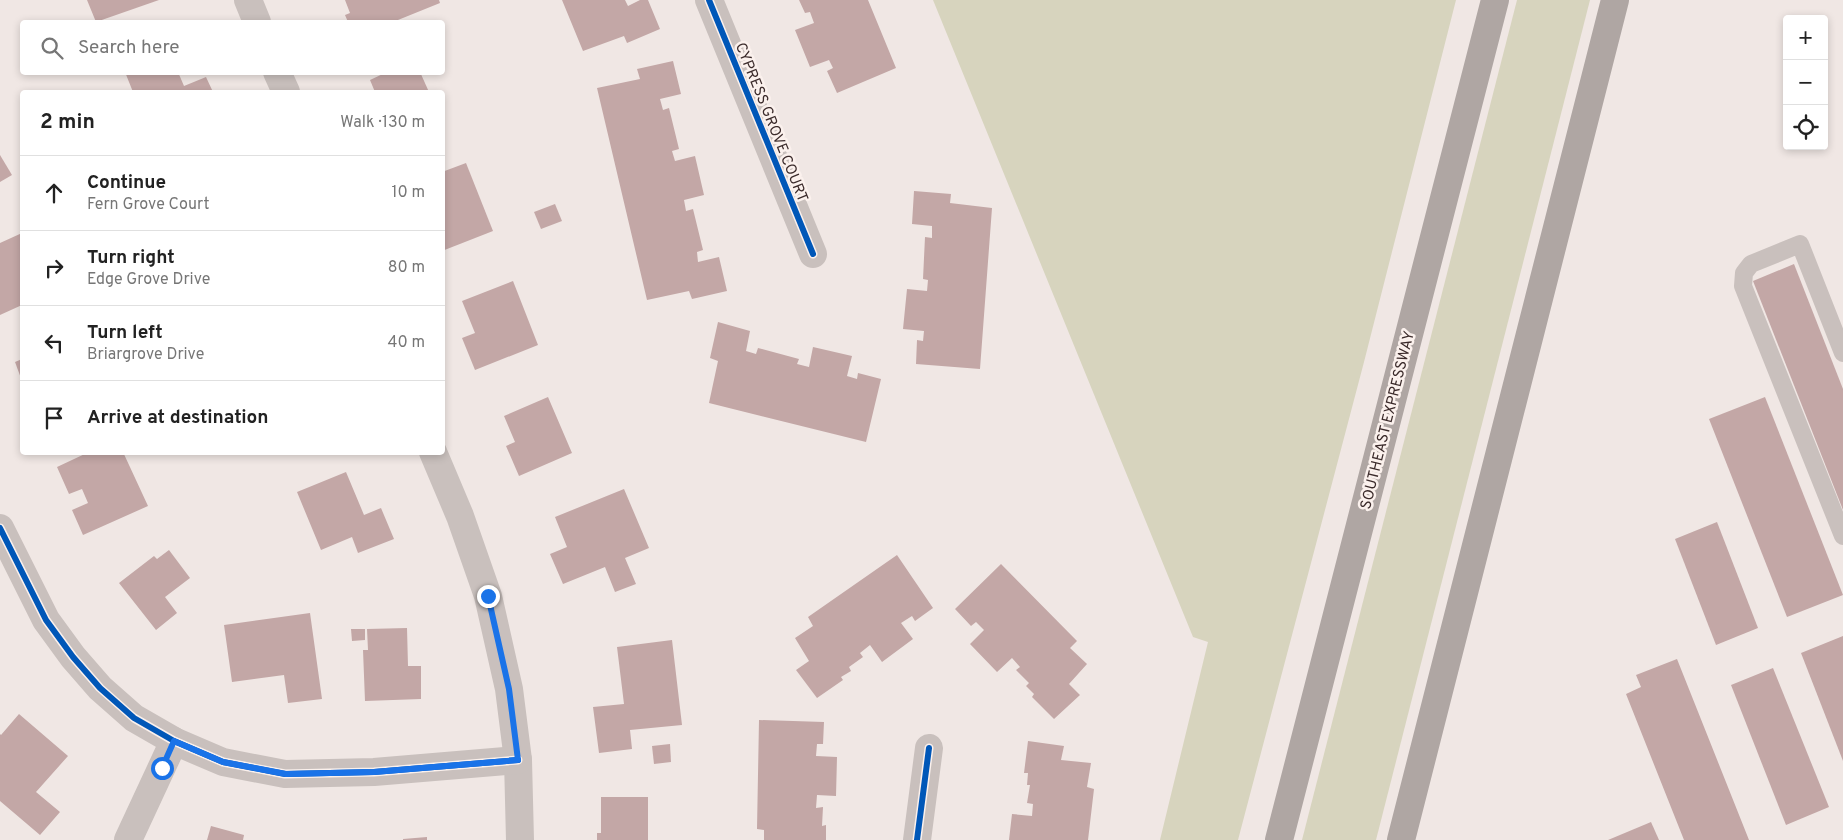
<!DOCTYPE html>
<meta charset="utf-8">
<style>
:root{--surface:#fff;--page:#f2f2f2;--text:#222;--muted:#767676;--line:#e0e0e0}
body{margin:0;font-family:Overpass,sans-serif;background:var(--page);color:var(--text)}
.controls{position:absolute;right:15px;top:15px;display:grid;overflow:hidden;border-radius:5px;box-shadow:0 2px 8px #0003}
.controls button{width:45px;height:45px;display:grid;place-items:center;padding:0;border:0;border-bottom:1px solid var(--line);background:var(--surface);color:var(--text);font:25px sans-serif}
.stop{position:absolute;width:15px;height:15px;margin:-11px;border:4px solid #1a73e8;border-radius:50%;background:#fff}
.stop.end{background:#1a73e8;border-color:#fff;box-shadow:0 1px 5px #0008}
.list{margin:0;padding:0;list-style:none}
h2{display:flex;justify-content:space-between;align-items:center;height:65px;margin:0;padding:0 20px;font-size:21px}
h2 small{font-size:16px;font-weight:400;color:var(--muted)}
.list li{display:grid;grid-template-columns:32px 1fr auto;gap:15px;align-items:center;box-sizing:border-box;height:75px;padding:0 20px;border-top:1px solid var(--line)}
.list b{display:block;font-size:19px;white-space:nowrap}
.list p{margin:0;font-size:16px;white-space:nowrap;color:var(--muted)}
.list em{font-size:16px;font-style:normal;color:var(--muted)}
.icon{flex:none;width:28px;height:28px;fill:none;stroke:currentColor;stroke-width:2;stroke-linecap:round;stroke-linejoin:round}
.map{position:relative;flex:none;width:1843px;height:840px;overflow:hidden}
.search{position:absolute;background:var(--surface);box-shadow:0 2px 8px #0003;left:20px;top:20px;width:425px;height:55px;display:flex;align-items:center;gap:12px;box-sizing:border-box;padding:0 18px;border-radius:5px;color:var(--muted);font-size:19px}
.panel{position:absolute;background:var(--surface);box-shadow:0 2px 8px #0003;left:20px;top:90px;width:425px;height:365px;border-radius:5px}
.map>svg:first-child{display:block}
.green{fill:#d7d4be}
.building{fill:#c3a7a6}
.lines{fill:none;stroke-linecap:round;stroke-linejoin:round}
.service{stroke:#c9c0bd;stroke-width:18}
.minor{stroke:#c9c0bd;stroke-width:28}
.motorway{stroke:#afa6a3;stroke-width:28}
.cycleway-casing{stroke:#fbf1ed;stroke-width:9}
.cycleway{stroke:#0057b8;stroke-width:6}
.route{stroke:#1a73e8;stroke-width:6}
.labels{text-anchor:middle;stroke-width:5;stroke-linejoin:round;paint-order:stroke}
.street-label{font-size:15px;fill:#3b2b2b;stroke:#fbf1ed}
</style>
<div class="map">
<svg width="1843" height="840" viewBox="0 0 1843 840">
<rect width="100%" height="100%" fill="#f0e7e4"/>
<!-- green -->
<g class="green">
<path d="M933 0H1456L1364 362 1238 840H1160L1208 642 1193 637Z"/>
<path d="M1517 0H1590L1376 840H1302Z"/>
</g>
<!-- building -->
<g class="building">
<path d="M87 0H159L96 22Z"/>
<path d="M345 0H439L440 3 393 22H348L345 15 350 13Z"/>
<path d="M562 0H625L628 6 640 0H648L660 29 627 43 624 36 583 51Z"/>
<path d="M799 0H868L896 68 837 93 827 71 833 68 829 60 810 67 795 30 814 23 810 12 805 13Z"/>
<path d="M673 61 681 94 660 99 663 110 669 108 679 149 672 151 675 161 695 156 704 195 684 200 686 211 693 209 703 250 697 252 698 262 719 257 727 291 692 299 689 291 647 300 597 88 640 79 637 69Z"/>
<path d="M125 72H178L184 86 206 77 213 92H133Z"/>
<path d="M387 72H420L429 92H375L370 80Z"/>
<path d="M0 155 12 175 0 182Z"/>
<path d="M466 163 493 231 442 251V172Z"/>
<path d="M914 191 951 194 950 203 992 208 980 369 916 364 917 340 923 341 924 331 903 329 907 289 927 291 928 280 923 279 925 237 932 238V226L912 224Z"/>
<path d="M555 204 562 221 541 229 534 212Z"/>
<path d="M22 233V305L0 315V243Z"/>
<path d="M1794 264 1843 389V510L1753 281Z"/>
<path d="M513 281 538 345 475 370 462 338 475 333 462 301Z"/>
<path d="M718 322 750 331 746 351 756 354 758 348 799 359 797 364 809 367 813 347 852 356 847 376 857 379 858 373 881 379 866 442 709 403 718 361 710 358Z"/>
<path d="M22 359V381L15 362Z"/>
<path d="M548 397 572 453 519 476 506 446 515 442 504 416Z"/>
<path d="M1765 397 1843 595 1787 617 1709 419Z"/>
<path d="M89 452H123L148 506 83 535 72 510 88 503 82 489 69 494 57 467Z"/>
<path d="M346 472 364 515 381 508 394 539 358 553 352 537 321 550 297 492Z"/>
<path d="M624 489 649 548 625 558 636 584 615 592 605 567 563 584 550 554 567 547 555 517Z"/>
<path d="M1717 522 1758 628 1716 645 1675 539Z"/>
<path d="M169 550 190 578 165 597 177 613 156 630 119 583 154 556 157 559Z"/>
<path d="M897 555 933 608 915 621 912 616 901 623 913 639 882 662 870 645 860 653 863 657 849 667 851 671 841 677 843 680 817 698 796 670 809 661 795 638 813 626 808 617Z"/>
<path d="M1001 564 1077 641 1070 648 1087 664 1069 684 1080 695 1054 719 1032 697 1034 694 1026 686 1029 683 1016 670 1020 667 1012 658 997 672 970 644 984 630 976 622 971 626 955 609Z"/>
<path d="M310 613 322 699 288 703 284 675 232 682 224 625Z"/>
<path d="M407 628 408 666H421V699L365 701 363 650H368L367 629Z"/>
<path d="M351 629H365V640L352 641Z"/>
<path d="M1843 636V761L1801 653Z"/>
<path d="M672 640 682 725 630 730 632 749 599 753 593 707 624 704 617 647Z"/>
<path d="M1677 659 1749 840H1684L1626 694 1641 687 1636 675Z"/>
<path d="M1773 668 1829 807 1786 825 1731 685Z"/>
<path d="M19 714 68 756 36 792 60 812 40 835 0 801V734L1 735Z"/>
<path d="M759 720 824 722 823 744H817L816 756 837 757 836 796 817 795 816 808 823 807 822 826 826 825V840H764V830L757 829Z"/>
<path d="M1028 741 1064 746 1061 760 1091 763 1087 787 1094 789 1088 840H1009L1012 814 1032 816 1033 804 1027 803 1030 785H1027L1028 773H1024Z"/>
<path d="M670 744 671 762 654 764 652 746Z"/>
<path d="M601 797H648V840H597V833H601Z"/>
<path d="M1651 822 1659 840H1608Z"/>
<path d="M211 826 244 835 243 840H207Z"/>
<path d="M427 837V840H403V839Z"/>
</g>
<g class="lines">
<!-- service -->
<path class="service" d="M1843 353 1800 244 1751 264 1744 273 1743 286 1843 536"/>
<!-- minor -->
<g class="minor">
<path d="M248 0 257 22"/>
<path d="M709 0 813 254"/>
<path d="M277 72 286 92"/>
<path d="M433 452 460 516 488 596 509 689 518 760 520 840"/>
<path d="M0 528 46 620 73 657 100 688 134 718 174 741 223 762 285 774 374 772 518 760"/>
<path d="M128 840 174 741"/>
<path d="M917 840 929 748"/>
</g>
<!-- motorway -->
<g class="motorway">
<path d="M1279 840 1495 0"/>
<path d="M1401 840 1615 0"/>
</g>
<defs>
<g id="cycleway">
<path d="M709 0 813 254"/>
<path d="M0 528 46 620 73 657 100 688 134 718 174 741 223 762 285 774 374 772 518 760"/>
<path d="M917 840 929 748"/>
</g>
</defs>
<!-- cycleway casing -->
<use href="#cycleway" class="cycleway-casing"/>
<!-- cycleway -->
<use href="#cycleway" class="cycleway"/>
</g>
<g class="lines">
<!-- route -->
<path class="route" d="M162 768 174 741 223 762 286 774 374 772 518 760 509 689 488 596"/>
</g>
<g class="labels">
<!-- street labels -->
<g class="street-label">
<text transform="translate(772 122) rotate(68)" y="5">CYPRESS GROVE COURT</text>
<text transform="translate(1387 420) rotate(-76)" y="5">SOUTHEAST EXPRESSWAY</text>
</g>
</g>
</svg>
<div class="controls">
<button>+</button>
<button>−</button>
<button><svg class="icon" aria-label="locate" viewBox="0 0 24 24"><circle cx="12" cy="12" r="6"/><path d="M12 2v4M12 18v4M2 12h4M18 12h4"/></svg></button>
</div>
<div class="stop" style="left:162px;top:768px"></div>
<div class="stop end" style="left:488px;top:596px"></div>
<div class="search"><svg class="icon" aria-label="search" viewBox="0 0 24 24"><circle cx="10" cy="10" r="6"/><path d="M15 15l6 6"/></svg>Search here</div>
<section class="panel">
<h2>2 min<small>Walk · 130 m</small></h2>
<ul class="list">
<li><svg class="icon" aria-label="ahead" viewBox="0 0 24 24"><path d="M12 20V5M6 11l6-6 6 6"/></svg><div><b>Continue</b><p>Fern Grove Court</p></div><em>10 m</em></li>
<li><svg class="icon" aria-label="right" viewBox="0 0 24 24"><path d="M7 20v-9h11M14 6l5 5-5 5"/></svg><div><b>Turn right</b><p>Edge Grove Drive</p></div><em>80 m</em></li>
<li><svg class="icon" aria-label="left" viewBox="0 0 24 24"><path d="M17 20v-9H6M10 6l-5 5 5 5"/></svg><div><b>Turn left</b><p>Briargrove Drive</p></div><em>40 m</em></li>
<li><svg class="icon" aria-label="arrive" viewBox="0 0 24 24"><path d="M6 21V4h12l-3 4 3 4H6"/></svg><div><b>Arrive at destination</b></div></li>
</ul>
</section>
</div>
